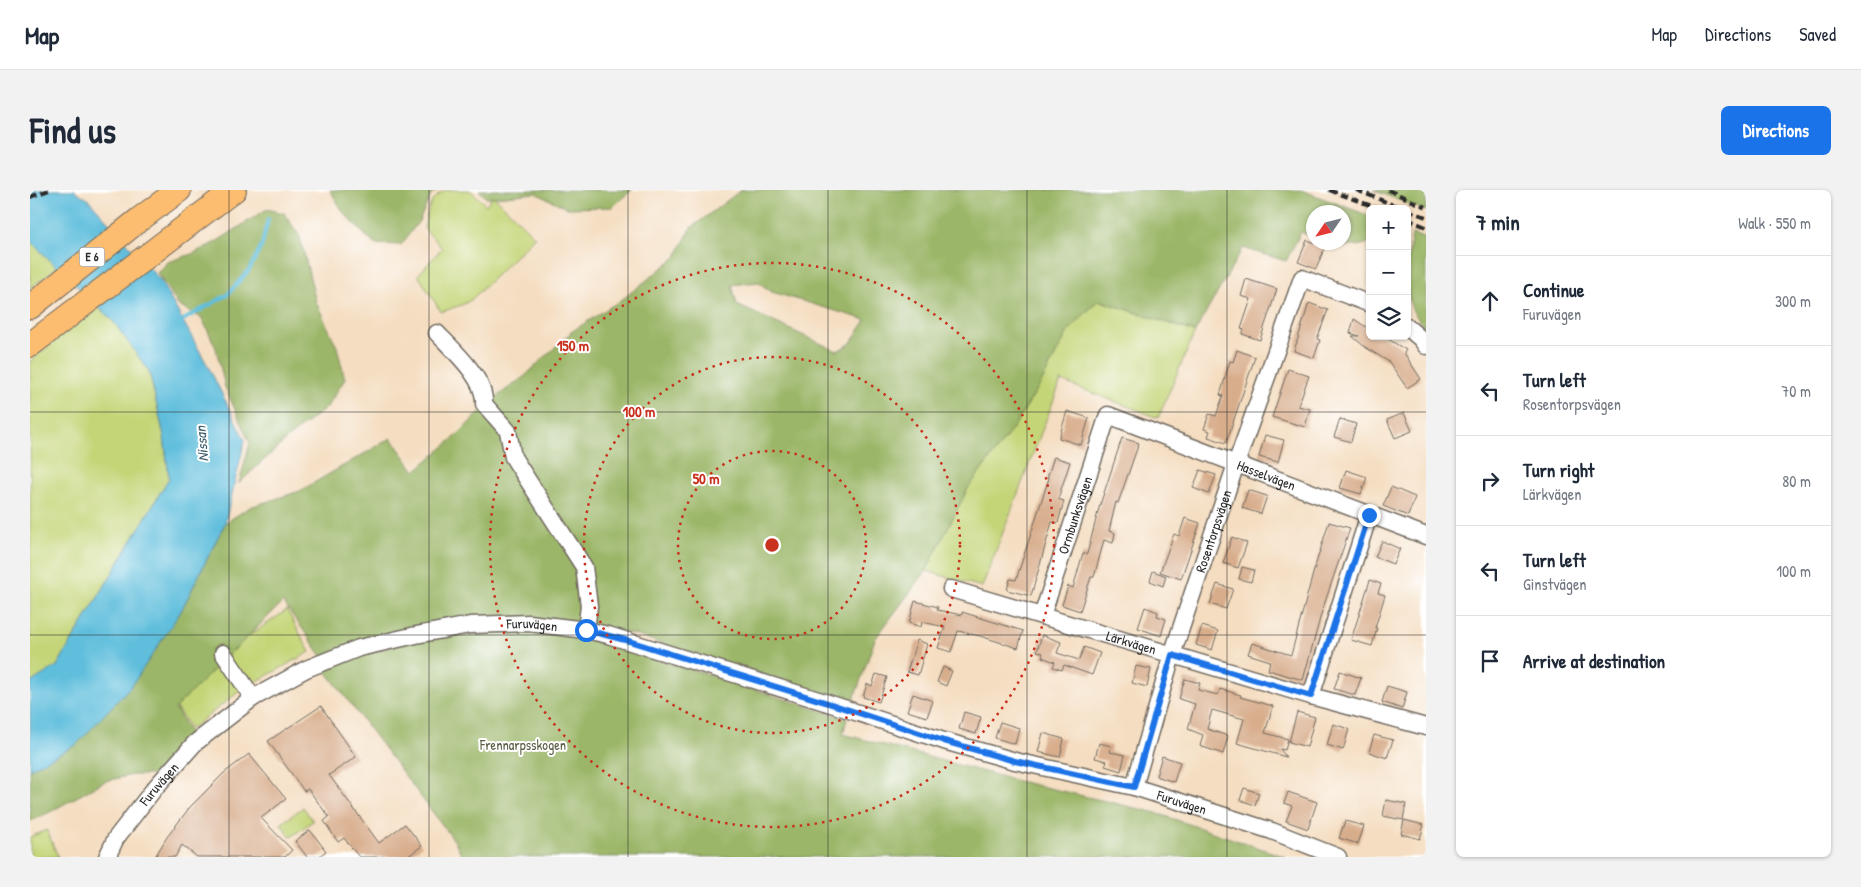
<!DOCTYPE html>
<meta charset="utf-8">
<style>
:root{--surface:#fff;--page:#f2f2f3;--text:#1f2937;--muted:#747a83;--line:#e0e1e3;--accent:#1a73e8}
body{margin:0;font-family:"Patrick Hand",sans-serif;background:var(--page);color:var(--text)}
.controls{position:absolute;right:15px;top:15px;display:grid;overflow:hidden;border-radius:8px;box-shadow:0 1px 4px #0004}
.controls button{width:45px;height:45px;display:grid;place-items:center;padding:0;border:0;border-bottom:1px solid var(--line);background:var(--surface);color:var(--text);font:25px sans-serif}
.compass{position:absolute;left:1276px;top:15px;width:45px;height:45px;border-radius:50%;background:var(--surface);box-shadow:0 1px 4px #0004;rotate:235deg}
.stop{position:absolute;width:15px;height:15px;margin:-11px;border:4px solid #1a73e8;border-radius:50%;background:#fff}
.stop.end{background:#1a73e8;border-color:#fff;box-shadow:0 1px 5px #0008}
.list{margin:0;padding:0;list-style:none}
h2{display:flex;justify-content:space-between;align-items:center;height:65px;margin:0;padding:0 20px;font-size:21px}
h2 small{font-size:16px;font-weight:400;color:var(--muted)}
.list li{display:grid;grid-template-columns:32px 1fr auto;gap:15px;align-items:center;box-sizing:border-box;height:90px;padding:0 20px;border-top:1px solid var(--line)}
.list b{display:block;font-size:19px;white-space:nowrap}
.list p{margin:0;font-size:16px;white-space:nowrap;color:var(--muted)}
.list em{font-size:16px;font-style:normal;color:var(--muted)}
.icon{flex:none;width:28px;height:28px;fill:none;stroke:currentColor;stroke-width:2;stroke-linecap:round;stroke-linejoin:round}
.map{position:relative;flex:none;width:1396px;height:667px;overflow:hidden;border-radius:8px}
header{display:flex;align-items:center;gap:30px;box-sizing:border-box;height:70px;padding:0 25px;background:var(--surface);border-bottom:1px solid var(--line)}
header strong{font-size:24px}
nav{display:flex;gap:28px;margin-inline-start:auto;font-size:18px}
.intro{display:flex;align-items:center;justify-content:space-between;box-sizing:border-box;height:120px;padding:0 30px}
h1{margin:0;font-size:35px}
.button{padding:12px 22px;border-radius:8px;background:var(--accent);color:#fff;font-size:18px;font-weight:700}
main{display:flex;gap:30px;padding:0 30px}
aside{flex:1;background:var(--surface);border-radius:8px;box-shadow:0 1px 4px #0004}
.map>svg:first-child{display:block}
.green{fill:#c4d578;stroke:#788052}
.forest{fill:#9bb668;stroke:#63704a;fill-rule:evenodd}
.water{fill:#5ebedc;stroke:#447484}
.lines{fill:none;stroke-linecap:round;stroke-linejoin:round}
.stream{stroke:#5ebedc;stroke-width:4}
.building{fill:#d8ad8c}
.minor-casing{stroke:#71695f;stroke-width:19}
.highway-casing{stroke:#71695f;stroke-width:26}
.minor{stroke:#fff;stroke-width:16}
.highway{stroke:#fcbd6f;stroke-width:24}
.rail{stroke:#2b2b2b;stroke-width:4;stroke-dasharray:8 4;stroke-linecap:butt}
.route{stroke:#1a73e8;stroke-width:6}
.grid{fill:none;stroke:#2b2b2b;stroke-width:1;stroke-opacity:0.55}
.ring{fill:none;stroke:#c8321e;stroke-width:2.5;stroke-dasharray:2.5 5}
.labels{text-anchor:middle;stroke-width:4;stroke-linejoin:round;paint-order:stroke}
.shield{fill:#fff;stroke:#6b6b6b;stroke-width:1}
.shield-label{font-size:12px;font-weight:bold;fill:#2b2b2b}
.street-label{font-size:14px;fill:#2b2b2b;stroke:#fff}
.park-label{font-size:14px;fill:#595e42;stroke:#fff}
.water-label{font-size:15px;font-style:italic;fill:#3d5e69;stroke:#fff}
.centre{fill:#c8321e;stroke:#fff;stroke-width:2.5}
.ring-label{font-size:15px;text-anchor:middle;font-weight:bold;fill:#c8321e;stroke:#fff;stroke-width:4;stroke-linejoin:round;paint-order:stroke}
</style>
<header>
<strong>Map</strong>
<nav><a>Map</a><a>Directions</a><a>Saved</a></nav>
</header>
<div class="intro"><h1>Find us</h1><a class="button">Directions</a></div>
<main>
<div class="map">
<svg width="1396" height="667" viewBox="0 0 1396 667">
<rect width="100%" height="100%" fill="#fff"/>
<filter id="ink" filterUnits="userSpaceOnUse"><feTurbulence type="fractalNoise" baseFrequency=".02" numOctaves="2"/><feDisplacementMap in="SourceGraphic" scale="10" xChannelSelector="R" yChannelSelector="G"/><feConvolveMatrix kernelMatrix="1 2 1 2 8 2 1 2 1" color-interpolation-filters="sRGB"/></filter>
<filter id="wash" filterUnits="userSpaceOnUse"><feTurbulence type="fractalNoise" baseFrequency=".0096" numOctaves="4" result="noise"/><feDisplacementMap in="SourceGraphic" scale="20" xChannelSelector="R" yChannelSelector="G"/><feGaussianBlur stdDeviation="1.12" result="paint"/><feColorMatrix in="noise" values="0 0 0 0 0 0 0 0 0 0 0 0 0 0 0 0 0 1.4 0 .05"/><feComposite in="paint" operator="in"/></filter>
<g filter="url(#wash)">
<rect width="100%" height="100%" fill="#f4ddc0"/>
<!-- green -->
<g class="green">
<path d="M417 0H440L456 15 463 5 505 47 442 109 434 114 411 122 388 85 412 58 394 38C398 21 398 8 417 0Z"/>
<path d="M0 51 27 77 0 99Z"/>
<path d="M1068 110 1165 142 1128 228 1031 191 952 397 896 381 938 298 983 238 1011 193 1037 143Z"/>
<path d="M68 117 83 131 119 181 134 246 139 288 27 476 0 493V171Z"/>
<path d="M257 420 280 462 211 500 161 539 144 515 198 460Z"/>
<path d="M273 617 283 631 261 647 251 634Z"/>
<path d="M17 640 28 667H0V647Z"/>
</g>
<!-- forest -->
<g class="forest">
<path d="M300 0H409L402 3 389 31 371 55 344 54 314 23Z"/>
<path d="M449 0H602L582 17 538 18 505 3 456 8Z"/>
<path d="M711 0H1271L1340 26V52C1328 58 1309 57 1297 53L1314 52V22H1284L1283 47 1271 42 1256 71 1213 58 1165 142 1068 110 1037 143 1011 193 983 238 938 298 896 381 845 449 824 509 802 506 605 445 552 432 442 427 385 436 340 449 292 466 253 412 145 518 163 547 135 572 125 585H102L75 591 20 622 0 631V579L46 555 151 421 195 333 220 317 270 301 361 248 385 281 423 249 462 210 495 186 541 142 594 108 646 67 661 38ZM728 92 742 102 836 130 820 154 807 161 707 115 702 95Z"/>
<path d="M1343 0H1396V21Z"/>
<path d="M237 19 254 23 270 47 286 112 307 157 315 189 297 217 259 247 209 293 220 253 195 197 186 158 172 128 149 116 127 83 138 72 162 64 186 52Z"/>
<path d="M1382 44 1396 49V139C1392 133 1387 128 1384 123 1372 99 1378 69 1382 44Z"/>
<path d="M466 441 539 444 657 478 817 529 813 544 988 591 1123 622 1256 667H432L426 653 295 480 332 465 382 451Z"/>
</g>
<!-- water -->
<path class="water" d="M0 0H44L58 9 130 90 178 176 215 250 195 333 151 421 103 494 46 555 0 579V493L27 476 139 288 134 246 119 181 83 131 0 51Z"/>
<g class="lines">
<!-- stream -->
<path class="stream" d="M153 130 197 105 219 80 232 55 238 29"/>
</g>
<g id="blocks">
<!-- building -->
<g class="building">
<path d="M1277 50 1295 57 1286 79 1268 72Z"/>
<path d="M1216 89 1247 99 1230 150 1212 144 1214 140 1211 139 1221 109 1211 106Z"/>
<path d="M1279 113 1298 120 1287 149 1290 150 1284 168 1264 161Z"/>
<path d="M1324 129 1336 137 1340 132V146H1353L1376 160 1374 163 1391 189 1377 198 1359 172 1335 157 1322 146H1329L1320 143Z"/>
<path d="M1207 160 1225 167 1196 253 1178 247 1180 241 1174 239 1179 224 1186 226 1193 206 1190 205 1200 171 1203 172Z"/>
<path d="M1258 179 1279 186 1268 216 1280 219 1275 237 1242 227Z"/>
<path d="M1037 221 1059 228 1051 255 1029 248Z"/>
<path d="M1374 223 1382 241 1365 248 1357 230Z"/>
<path d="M1310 229 1326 234 1321 252 1304 247Z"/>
<path d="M1235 245 1254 250 1248 272 1229 267Z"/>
<path d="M1092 248 1109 253 1088 313 1086 312 1079 341 1085 343 1083 353 1074 350 1064 387H1061L1050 421 1032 415 1038 396 1043 398 1053 363 1057 364 1069 318Z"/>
<path d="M1024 267 1040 272 1028 309 1034 311 1028 333 1022 332 1001 406 977 400 980 389 986 390 1019 288H1017Z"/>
<path d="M1170 280 1186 285 1179 304 1163 298Z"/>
<path d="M1316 280 1337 287 1331 304 1310 298Z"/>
<path d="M1361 297 1385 307 1378 326 1353 316Z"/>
<path d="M1218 300 1237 306 1231 324 1212 318Z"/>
<path d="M1155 328 1170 333 1151 389 1130 382 1144 344 1149 346Z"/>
<path d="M1299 332 1320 338 1292 421 1273 490 1238 480 1240 471 1218 464 1222 453 1261 465 1284 380Z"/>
<path d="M1202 347 1217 353 1208 378 1193 373Z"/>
<path d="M1352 351 1370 359 1363 374 1345 367Z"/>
<path d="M1212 377 1224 380 1221 392 1209 389Z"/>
<path d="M1123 381 1136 386 1133 396 1120 391Z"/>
<path d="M1340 390 1351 394 1348 403 1355 405 1345 438H1347L1342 456 1321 450Z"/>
<path d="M1187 394 1203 399 1196 419 1180 414Z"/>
<path d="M885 411 908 417 907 420 932 425V422L993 441 988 458 950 446 928 441 921 462 908 458 915 437 892 432 891 437 879 433Z"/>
<path d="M1115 417 1128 422 1127 426 1136 429 1131 446 1108 438Z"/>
<path d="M1172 436 1188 441 1182 460 1166 455Z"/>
<path d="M1012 445 1031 452 1027 463 1049 470 1054 457 1070 463 1062 485 1034 475 1032 480 1023 477 1025 472 1012 467 1013 463 1007 461Z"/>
<path d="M887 450 897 454 888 485 877 482Z"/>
<path d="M1106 476 1121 479 1117 497 1102 493Z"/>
<path d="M913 477 922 481 916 496 907 492Z"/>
<path d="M1310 481 1331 488 1325 505 1304 499Z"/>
<path d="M846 484 857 487 849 512 833 507 837 494 842 496Z"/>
<path d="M1155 489 1170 493 1168 500 1188 505 1190 499 1211 505 1210 507 1243 516 1235 543 1258 549 1255 560 1250 559 1256 567 1207 553 1214 529 1182 520 1177 539 1198 546 1193 564 1170 556 1173 545 1158 539 1165 514 1149 509Z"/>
<path d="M1357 496 1377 502 1372 519 1352 512Z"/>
<path d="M883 504 903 511 897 527 877 521Z"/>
<path d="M291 516 326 567 299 585 349 653 375 634 392 656 377 667H329L314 648 308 652 294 631 299 627 278 599 274 601 238 551Z"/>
<path d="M934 522 951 527 946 544 929 539Z"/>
<path d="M1267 522 1285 527 1277 557 1259 552Z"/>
<path d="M970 532 989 538 985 554 965 548Z"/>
<path d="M1303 534 1319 539 1313 560 1297 555Z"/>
<path d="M1013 543 1034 549 1030 567 1008 562Z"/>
<path d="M1344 545 1363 550 1357 568 1339 562Z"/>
<path d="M1069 553 1081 556 1080 562 1095 565 1091 581 1075 576 1077 571 1065 568Z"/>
<path d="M219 564 256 609 231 628 262 660 255 667H167L152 655 145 667H125L137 647 160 617 194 583Z"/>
<path d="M1132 566 1150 572 1144 592 1126 586Z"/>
<path d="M1214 598 1229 603 1225 615 1210 610Z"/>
<path d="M1258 602 1287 612 1278 639 1256 631 1262 616 1254 613Z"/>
<path d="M1356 610 1376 614 1373 630 1353 626Z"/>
<path d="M1374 630 1394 635 1390 649 1371 644Z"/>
<path d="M1315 631 1334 636 1328 654 1309 648Z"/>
<path d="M280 640 296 661 288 667H277L265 651Z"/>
</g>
</g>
</g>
<g filter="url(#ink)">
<use href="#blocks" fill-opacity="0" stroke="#71695f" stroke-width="1"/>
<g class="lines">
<defs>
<g id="minor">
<path d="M1377 137 1391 149 1396 156"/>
<path d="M407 143C423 160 456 189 454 214L478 241 483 267 488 275 554 377 559 416 556 440"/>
<path id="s1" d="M921 399 1281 506 1396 537"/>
<path id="s2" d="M1012 426 1078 225 1396 346"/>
<path d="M193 463 223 508"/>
<path d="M1281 506 1339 325"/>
<path id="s3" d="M1104 597 1142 465 1206 274 1272 88 1340 114"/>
<path id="s4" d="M77 667 86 648 124 599 165 553 223 508 276 479 329 458 386 445 440 435 499 433 556 440 578 445 798 513 914 551 985 571 1104 597 1242 641 1308 667"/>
</g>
<g id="highway">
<path d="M0 117 110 29 149 0"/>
<path d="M0 155 204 0"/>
</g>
</defs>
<!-- minor casing -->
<use href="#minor" class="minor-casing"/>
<!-- highway casing -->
<use href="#highway" class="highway-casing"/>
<!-- minor -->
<use href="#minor" class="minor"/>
<!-- highway -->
<use href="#highway" class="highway"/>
<!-- rail -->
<g class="rail">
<path d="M1299 0 1350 19"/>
<path d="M1326 0 1374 19"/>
<path d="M1358 0 1396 17"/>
<path d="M0 7 19 0"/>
<path d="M1377 20 1396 27"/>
<path d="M1377 29 1396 37"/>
</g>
</g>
</g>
<g class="lines" filter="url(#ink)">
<!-- route -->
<path class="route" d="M556 440 599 451 798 513 914 551 985 571 1104 597 1142 465 1281 506 1339 325"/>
</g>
<!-- grid -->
<path class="grid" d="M199 0V667M399 0V667M598 0V667M798 0V667M997 0V667M1197 0V667M0 222H1396M0 445H1396"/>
<!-- distance rings -->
<g class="ring">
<circle cx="742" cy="355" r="94"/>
<circle cx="742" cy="355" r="188"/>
<circle cx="742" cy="355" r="282"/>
</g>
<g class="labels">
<!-- shield labels -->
<rect class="shield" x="49.5" y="57.5" width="25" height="19" rx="4"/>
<g class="shield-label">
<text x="62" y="71">E 6</text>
</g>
<!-- street labels -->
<g class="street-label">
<text dy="5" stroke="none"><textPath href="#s2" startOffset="381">Hasselvägen</textPath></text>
<text dy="5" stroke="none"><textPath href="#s2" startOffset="106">Ormbunksvägen</textPath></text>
<text dy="5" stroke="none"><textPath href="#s3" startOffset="268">Rosentorpsvägen</textPath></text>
<text dy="5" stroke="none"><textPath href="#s4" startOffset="511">Furuvägen</textPath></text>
<text dy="5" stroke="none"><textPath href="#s1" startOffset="188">Lärkvägen</textPath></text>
<text dy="5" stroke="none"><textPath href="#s4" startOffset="90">Furuvägen</textPath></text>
<text dy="5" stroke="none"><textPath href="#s4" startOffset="1186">Furuvägen</textPath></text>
</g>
<!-- park labels -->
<g class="park-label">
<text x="493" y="560">Frennarpsskogen</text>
</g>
<!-- water labels -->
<g class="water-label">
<text transform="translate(172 254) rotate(-95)" y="5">Nissan</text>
</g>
</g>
<circle cx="742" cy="355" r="8" class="centre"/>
<g class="ring-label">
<text x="543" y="161">150 m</text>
<text x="609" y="227">100 m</text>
<text x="676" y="294">50 m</text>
</g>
</svg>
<div class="controls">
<button>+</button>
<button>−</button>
<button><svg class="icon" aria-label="layers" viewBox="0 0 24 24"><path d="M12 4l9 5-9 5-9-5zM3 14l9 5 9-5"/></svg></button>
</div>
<svg class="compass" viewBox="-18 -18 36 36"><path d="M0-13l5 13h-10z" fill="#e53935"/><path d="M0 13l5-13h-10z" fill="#747a83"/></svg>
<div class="stop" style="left:556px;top:440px"></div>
<div class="stop end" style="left:1339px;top:325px"></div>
</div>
<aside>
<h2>7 min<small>Walk · 550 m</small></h2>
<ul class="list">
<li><svg class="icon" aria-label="ahead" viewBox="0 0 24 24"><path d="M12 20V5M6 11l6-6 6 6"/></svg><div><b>Continue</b><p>Furuvägen</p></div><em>300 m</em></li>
<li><svg class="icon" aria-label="left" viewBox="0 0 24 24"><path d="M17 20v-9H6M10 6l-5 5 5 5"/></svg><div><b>Turn left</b><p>Rosentorpsvägen</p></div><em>70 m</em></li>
<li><svg class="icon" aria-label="right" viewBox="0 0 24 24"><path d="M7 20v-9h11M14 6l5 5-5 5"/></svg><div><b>Turn right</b><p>Lärkvägen</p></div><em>80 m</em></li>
<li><svg class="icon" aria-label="left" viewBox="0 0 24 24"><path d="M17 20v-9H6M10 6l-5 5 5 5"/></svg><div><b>Turn left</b><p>Ginstvägen</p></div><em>100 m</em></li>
<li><svg class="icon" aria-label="arrive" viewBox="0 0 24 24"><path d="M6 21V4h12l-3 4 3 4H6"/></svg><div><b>Arrive at destination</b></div></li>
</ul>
</aside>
</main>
